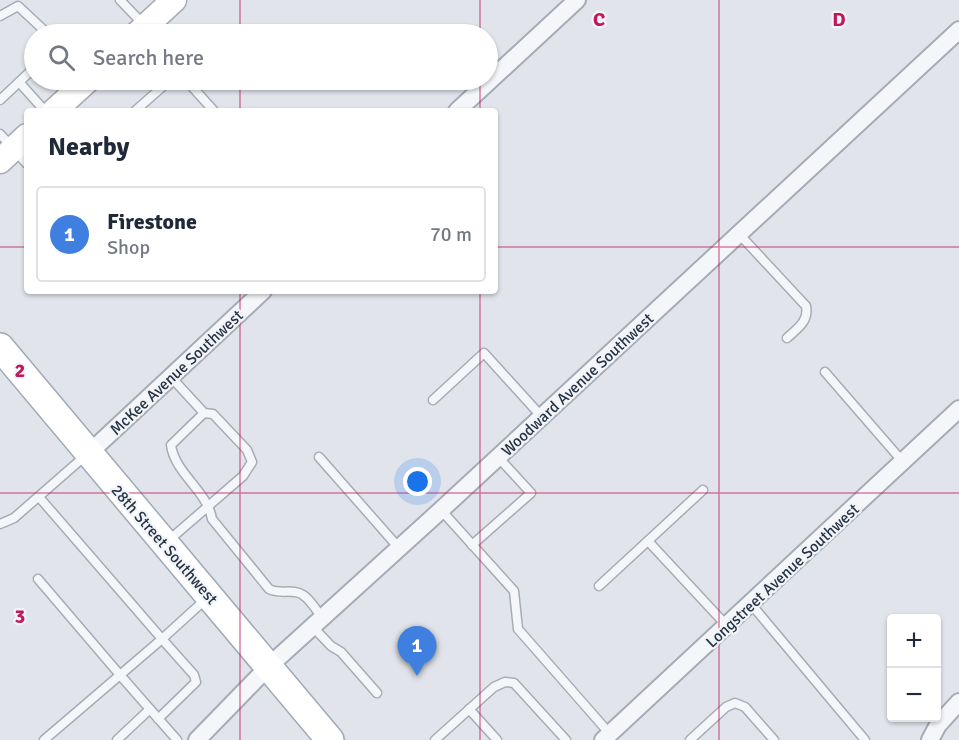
<!DOCTYPE html>
<meta charset="utf-8">
<style>
:root{--surface:#fff;--page:#f2f2f3;--text:#1f2937;--muted:#747a83;--line:#e0e1e3;--accent:#7c3aed}
body{margin:0;font-family:Signika,sans-serif;background:var(--page);color:var(--text)}
.controls{position:absolute;right:18px;bottom:18px;display:grid;overflow:hidden;border-radius:6px;box-shadow:0 2px 4px #0004}
.controls button{width:54px;height:54px;display:grid;place-items:center;padding:0;border:0;border-bottom:2px solid var(--line);background:var(--surface);color:var(--text);font:30px sans-serif}
.you{position:absolute;left:418px;top:482px;width:21px;height:21px;margin:-15px;border:4px solid #fff;border-radius:50%;background:#1a73e8;box-shadow:0 0 0 9px #1a73e833}
.badge{display:grid;place-items:center;width:39px;height:39px;border-radius:50%;background:var(--accent);color:#fff;font-size:20px;font-weight:700}
.pin{position:absolute;translate:-50% -50px;filter:drop-shadow(0 2px 3px #0008)}
.pin::after{content:'';position:absolute;top:32px;width:21px;height:18px;background:inherit;clip-path:polygon(0 0,100% 0,50% 100%)}
.list{margin:0;padding:0;list-style:none}
h2{display:flex;justify-content:space-between;align-items:center;height:78px;margin:0;padding:0 24px;font-size:26px}
h2 small{font-size:20px;font-weight:400;color:var(--muted)}
.list li{display:grid;grid-template-columns:39px 1fr auto;gap:18px;align-items:center;box-sizing:border-box;height:96px;margin:0 12px 12px;padding:0 12px;border:2px solid var(--line);border-radius:6px}
.list b{display:block;font-size:22px;white-space:nowrap}
.list p{margin:0;font-size:20px;white-space:nowrap;color:var(--muted)}
.list em{font-size:20px;font-style:normal;color:var(--muted)}
.icon{flex:none;width:33px;height:33px;fill:none;stroke:currentColor;stroke-width:2;stroke-linecap:round;stroke-linejoin:round}
.map{position:relative;flex:none;width:959px;height:740px;overflow:hidden}
.search{position:absolute;background:var(--surface);box-shadow:0 2px 4px #0004;left:24px;top:24px;width:474px;height:66px;display:flex;align-items:center;gap:15px;box-sizing:border-box;padding:0 21px;border-radius:33px;color:var(--muted);font-size:22px}
.panel{position:absolute;background:var(--surface);box-shadow:0 2px 4px #0004;left:24px;top:108px;width:474px;height:186px;border-radius:6px}
.map>svg:first-child{display:block}
.lines{fill:none;stroke-linecap:round;stroke-linejoin:round}
.lane-casing{stroke:#a6acb6;stroke-width:11}
.street-casing{stroke:#a6acb6;stroke-width:20}
.secondary-casing{stroke:#a6acb6;stroke-width:27}
.primary-casing{stroke:#9fa9b8;stroke-width:30}
.lane{stroke:#f5f6f9;stroke-width:8}
.street{stroke:#f5f6f9;stroke-width:16}
.secondary{stroke:#fff;stroke-width:24}
.primary{stroke:#fff;stroke-width:27}
.grid{fill:none;stroke:#c2185b;stroke-width:1.5;stroke-opacity:0.55}
.labels{text-anchor:middle;stroke-width:4.5;stroke-linejoin:round;paint-order:stroke}
.street-label{font-size:16px;fill:#283345;stroke:#f1f4f8}
.grid-label{font-size:20px;text-anchor:middle;font-weight:bold;fill:#c2185b;stroke:#f1f4f8;stroke-width:4.5;stroke-linejoin:round;paint-order:stroke}
</style>
<div class="map">
<svg width="959" height="740" viewBox="0 0 959 740">
<rect width="100%" height="100%" fill="#e1e5eb"/>
<g class="lines">
<defs>
<g id="lane">
<path d="M120 0 145 26"/>
<path d="M0 16 18 6 48 34"/>
<path d="M60 80 72 92"/>
<path d="M186 80 214 111"/>
<path d="M19 82 45 111"/>
<path d="M0 100 34 68"/>
<path d="M135 111 170 80"/>
<path d="M0 134 27 164"/>
<path d="M739 234 806 306C809 321 798 328 787 338"/>
<path d="M825 372 903 462"/>
<path d="M433 400 484 353 542 417"/>
<path d="M204 413 171 445C175 474 207 490 212 519L269 589C280 595 293 588 303 595 311 600 317 611 322 618"/>
<path d="M319 457 399 548"/>
<path d="M39 497 162 639 207 598"/>
<path d="M441 510 514 591 518 629 610 734"/>
<path d="M0 524 14 518 85 456"/>
<path d="M168 541 243 476 252 462 247 450 213 414 204 413 171 377"/>
<path d="M648 541 727 626"/>
<path d="M472 545 531 493 498 457"/>
<path d="M38 579 120 675 44 740"/>
<path d="M599 586 703 490"/>
<path d="M751 604 865 740"/>
<path d="M313 627 331 646 341 652 377 693"/>
<path d="M469 709 497 740"/>
<path d="M158 719 196 682 194 675 162 639 120 675 177 740"/>
<path d="M117 740 150 709"/>
<path d="M435 740 494 687 505 682 514 683 566 740"/>
<path d="M690 740 726 707 735 703 745 707 774 740"/>
</g>
<g id="street">
<path d="M457 111 577 0"/>
<path d="M88 454 263 291"/>
<path d="M197 740 269 666 441 510 959 30"/>
<path d="M603 740 959 409"/>
<path d="M930 740 938 725 959 702"/>
</g>
<g id="secondary">
<path d="M137 34 174 0"/>
<path d="M54 111 88 80"/>
<path d="M0 161 27 136"/>
</g>
<path id="primary" d="M0 347 330 740"/>
</defs>
<!-- lane casing -->
<use href="#lane" class="lane-casing"/>
<!-- street casing -->
<use href="#street" class="street-casing"/>
<!-- secondary casing -->
<use href="#secondary" class="secondary-casing"/>
<!-- primary casing -->
<use href="#primary" class="primary-casing"/>
<!-- lane -->
<use href="#lane" class="lane"/>
<!-- street -->
<use href="#street" class="street"/>
<!-- secondary -->
<use href="#secondary" class="secondary"/>
<!-- primary -->
<use href="#primary" class="primary"/>
</g>
<!-- grid -->
<path class="grid" d="M240 0V34M480 0V34M719 0V740M240 80V111M480 80V111M0 247H27M495 247H959M240 291V740M480 291V740M0 493H959"/>
<g class="labels">
<!-- street labels -->
<g class="street-label">
<text transform="translate(176 372) rotate(-43)" y="6">McKee Avenue Southwest</text>
<text transform="translate(577 384) rotate(-43)" y="6">Woodward Avenue Southwest</text>
<text transform="translate(165 544) rotate(49)" y="6">28th Street Southwest</text>
<text transform="translate(782 575) rotate(-43)" y="6">Longstreet Avenue Southwest</text>
</g>
</g>
<g class="grid-label">
<text x="599" y="26">C</text>
<text x="839" y="26">D</text>
<text x="20" y="377">2</text>
<text x="20" y="623">3</text>
</g>
</svg>
<div class="controls">
<button>+</button>
<button>−</button>
</div>
<div class="you"></div>
<div class="pin badge" style="left:417px;top:676px;background:#3f7fe0">1</div>
<div class="search"><svg class="icon" aria-label="search" viewBox="0 0 24 24"><circle cx="10" cy="10" r="6"/><path d="M15 15l6 6"/></svg>Search here</div>
<section class="panel">
<h2>Nearby<small></small></h2>
<ul class="list">
<li><span class="badge" style="background:#3f7fe0">1</span><div><b>Firestone</b><p>Shop</p></div><em>70 m</em></li>
</ul>
</section>
</div>
